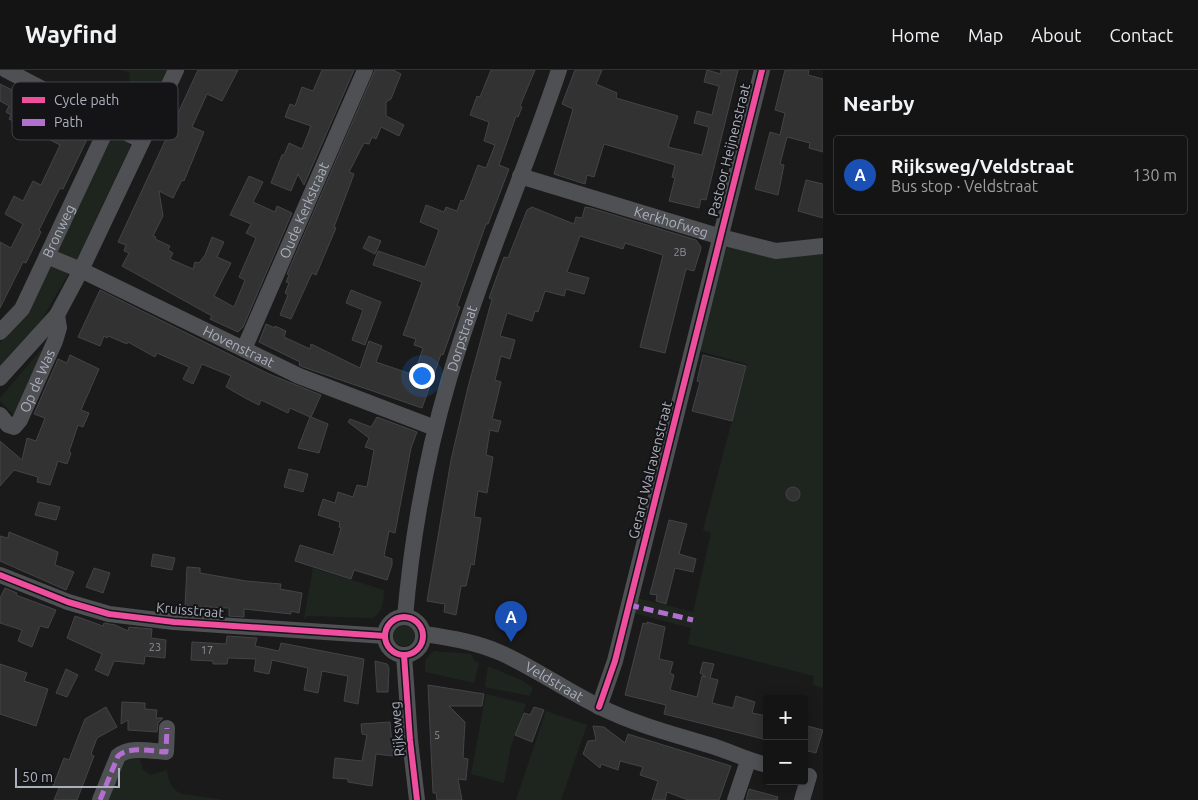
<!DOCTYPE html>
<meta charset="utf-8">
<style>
:root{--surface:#141414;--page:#1d1d1d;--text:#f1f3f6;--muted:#9d9ea0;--line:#333334;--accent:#0b8043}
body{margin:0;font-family:Ubuntu,sans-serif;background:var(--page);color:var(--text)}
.controls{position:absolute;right:15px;bottom:15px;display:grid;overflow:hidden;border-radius:5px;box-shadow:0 2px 12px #0003}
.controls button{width:45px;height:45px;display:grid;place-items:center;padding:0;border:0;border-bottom:1px solid var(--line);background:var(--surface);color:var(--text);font:25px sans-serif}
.scale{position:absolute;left:15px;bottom:12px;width:105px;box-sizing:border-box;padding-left:5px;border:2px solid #abb0bc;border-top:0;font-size:14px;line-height:18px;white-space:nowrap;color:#abb0bc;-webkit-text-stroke:4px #141417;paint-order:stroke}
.you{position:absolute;left:421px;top:305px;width:18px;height:18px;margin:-12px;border:4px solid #fff;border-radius:50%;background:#1a73e8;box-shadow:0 0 0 8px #1a73e833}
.badge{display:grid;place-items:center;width:32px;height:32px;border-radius:50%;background:var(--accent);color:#fff;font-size:16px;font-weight:700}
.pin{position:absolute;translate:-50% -41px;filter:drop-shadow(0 1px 2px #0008)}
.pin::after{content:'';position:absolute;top:26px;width:18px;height:15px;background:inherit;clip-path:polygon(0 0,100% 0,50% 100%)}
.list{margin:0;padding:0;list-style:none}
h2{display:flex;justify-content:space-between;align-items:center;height:65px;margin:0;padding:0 20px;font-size:21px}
h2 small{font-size:16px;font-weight:400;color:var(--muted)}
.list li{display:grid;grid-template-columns:32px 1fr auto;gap:15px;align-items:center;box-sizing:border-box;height:80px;margin:0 10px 10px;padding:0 10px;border:1px solid var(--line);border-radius:5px}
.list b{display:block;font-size:19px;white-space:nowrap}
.list p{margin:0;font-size:16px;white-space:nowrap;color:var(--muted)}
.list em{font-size:16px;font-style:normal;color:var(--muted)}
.map{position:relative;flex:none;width:823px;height:730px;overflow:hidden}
header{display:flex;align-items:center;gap:30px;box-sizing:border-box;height:70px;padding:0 25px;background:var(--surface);border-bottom:1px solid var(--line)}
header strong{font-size:24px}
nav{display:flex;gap:28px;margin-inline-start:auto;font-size:18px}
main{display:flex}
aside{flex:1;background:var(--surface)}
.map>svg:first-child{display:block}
.green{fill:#1e251f}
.building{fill:#323233;stroke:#434447}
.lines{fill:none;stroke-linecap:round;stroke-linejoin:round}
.minor{stroke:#4e5054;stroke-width:16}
.quiet{stroke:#b36fd0;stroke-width:5;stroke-dasharray:10 5;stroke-linecap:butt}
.cycleway-casing{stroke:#141417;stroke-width:9}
.cycleway{stroke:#ef4d9e;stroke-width:6}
.labels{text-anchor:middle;stroke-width:4;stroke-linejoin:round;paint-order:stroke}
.number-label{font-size:11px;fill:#8d909a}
.street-label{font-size:14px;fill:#abb0bc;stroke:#141417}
.key{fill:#141417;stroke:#414349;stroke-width:1}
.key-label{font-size:14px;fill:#abb0bc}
</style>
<header>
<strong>Wayfind</strong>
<nav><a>Home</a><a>Map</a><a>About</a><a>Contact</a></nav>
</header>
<main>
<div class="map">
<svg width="823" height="730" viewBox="0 0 823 730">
<rect width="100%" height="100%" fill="#1a1a1b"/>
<!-- green -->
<g class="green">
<path d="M119 0H167L140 56 134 53 129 2Z"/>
<path d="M115 61 129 72 130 77 76 191 41 251 0 302V273L55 183Z"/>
<path d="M729 174 776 186 823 184V618L813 615 814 606 688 574 691 558 633 543 637 528 693 542 711 463 703 460 747 294 699 281 725 181Z"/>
<path d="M40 281H42L14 345 0 331V328Z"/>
<path d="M313 498 384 520C383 531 384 543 372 548L308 546 304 549Z"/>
<circle cx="404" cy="565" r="11"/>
<path d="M435 581 471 584 475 591 479 593 474 613 425 602V591L431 583Z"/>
<path d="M488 596 523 611 533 618 530 626 485 617Z"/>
<path d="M486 624 526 634 511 676 504 713 471 704Z"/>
<path d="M546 641 587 655 561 730H516Z"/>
<path d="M139 686 143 700 151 705 167 700C168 711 171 719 182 724L225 730H105L121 690Z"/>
</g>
<!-- building -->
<g class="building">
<path d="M198 0H238L222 31 207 24 192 57 204 62 184 111 182 110 173 128 159 121 163 146 153 166 156 167 155 169 170 176 168 180 173 183 170 189 193 199 195 192 199 193 205 185 212 167 224 172 217 187 231 193 214 226 234 237 245 210 239 207 256 168 246 163 251 154 230 145 249 106 263 112 253 132 275 142 277 136 292 143 243 257 238 262 210 249 212 246 122 196 129 183 124 181 126 175 118 172Z"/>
<path d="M322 0H354L304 115 298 104 291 121 271 113 282 85H284L289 73 302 79 311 56 285 47 290 34 295 36 302 17 313 21Z"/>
<path d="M375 0H393L401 4 391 29 386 32V46L404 55 399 66 381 57 376 69 372 67 369 74 364 73 349 102 354 104 334 157 336 158 316 205 312 203 291 249 280 245 288 225 285 223 289 213 286 212 289 205 287 204Z"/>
<path d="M491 0H535L520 36 522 37 518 47 516 46 499 95 509 99 488 154H486L457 236 460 237 443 285 441 284 422 338 303 297 299 295 300 292 259 272 266 254 275 258V256L286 261 284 267 310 279 311 274 360 298 369 271 382 276 376 292 414 305 423 278 414 275 416 269 403 265 422 212 373 195 378 181 425 197 439 160 420 152 426 135 444 142 446 137 457 141 461 130 464 131 478 95 486 98 495 75 484 71 489 52 470 45 477 26 480 27Z"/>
<path d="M575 0H602L596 14 617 23 616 28 678 46 668 77 702 85 709 57 694 53 697 41 712 45 719 16 704 12 707 0 721 4V0H738L706 130 701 129 699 138 669 131 675 108 672 107 675 95 604 74 594 107 587 105 585 114 554 104 573 39 562 34Z"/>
<path d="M785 0H809L808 5 823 9V82L809 78 810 73 787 67 780 94 784 95 778 125 755 119 770 62 780 65 785 43 775 40Z"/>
<path d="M0 14 92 59 63 119 60 118 39 160 41 162 26 193 23 192 0 238V172L11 178 23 154 5 144 14 126 23 131 33 111 41 115 60 75 9 49 11 45 6 42 9 36 0 31Z"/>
<path d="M806 110 823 114V148L798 141Z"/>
<path d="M532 137 574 154 576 147 582 148 585 137 591 138 696 170 701 177 700 182 694 201 686 199 665 283 640 277 663 185 625 173 623 179 580 166 567 202 589 208 584 224 566 219 564 226 545 221 538 242 535 241 532 251 507 243 500 266 515 270 510 289 501 286 495 310 501 312 492 349 501 351 498 362 490 360 486 385 493 387 487 423 478 421 474 447 481 448 474 495 471 494 466 516H461L456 545 444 542 445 534 427 531 451 390 468 317 492 229 489 228 504 187 508 188 527 140Z"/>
<path d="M369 166 381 171 375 184 363 178Z"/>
<path d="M100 220 269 304 321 325 311 347 328 354 319 383 298 378 310 347 290 338 288 343 261 330 259 335 247 329 226 317 231 306 202 294 193 314 183 309 189 297 157 283 155 287 128 272 127 274 108 266 107 268 104 266 100 276 78 267Z"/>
<path d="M351 220 381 232 365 275 352 270 363 240 346 233Z"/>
<path d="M70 285 99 299 81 340 89 343 83 357 78 355 69 382 71 383 67 394 58 391 50 415 37 412 38 407 14 400 0 416V371L22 390 27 368 36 371 45 348 34 344 58 289 67 293Z"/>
<path d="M703 285 746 296 732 351 692 341 700 312 697 311Z"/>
<path d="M377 347 417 362 411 378 395 463 389 461 384 486 392 489V495L387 510 354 500 351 509 295 491 300 475 333 485 341 458 339 457 340 452 318 445 323 429 335 433 338 422 353 427 357 415 367 417 374 380 365 377 369 368 348 352 350 349 371 357Z"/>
<path d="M289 399 308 404 303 422 284 417Z"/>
<circle cx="793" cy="424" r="7"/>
<path d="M39 432 60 437 56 450 35 445Z"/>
<path d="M669 450 687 454 679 484 696 489 693 502 675 498 666 534 656 531 657 525 650 524Z"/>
<path d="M9 462 58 482 55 495 74 502 66 520 0 491V466L8 468Z"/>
<path d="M153 484 175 488 172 500 151 496Z"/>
<path d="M187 497 200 498V503L246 511 281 514 280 519 302 523 299 543 291 541V544L244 539V547L229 546V538L185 536Z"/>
<path d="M94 498 110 503 103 523 86 517Z"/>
<path d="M5 518 17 523 16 525 56 540 48 558 40 556 32 577 18 571 22 560 0 553V528Z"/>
<path d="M75 546 103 556 104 553 115 555 128 561 129 557 152 559 151 568 166 570 165 588 145 586 144 594 114 591 108 606 95 600 102 584 67 568Z"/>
<path d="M647 552 665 557 659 589 673 592 670 603 674 605 670 620 697 627 702 606 706 607 700 603 703 592 714 594 710 608 718 610 712 633 733 638 736 626 755 632 752 643 767 646V670L664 644 666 635 625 625 643 553 647 554Z"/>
<path d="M227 566 257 568 255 576 279 581 281 573 364 589 358 634 344 631 348 606 322 601 318 623 304 620 308 598 272 590 269 604 254 601 256 589 228 588 227 594H213V591L191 590 192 572 226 574Z"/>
<path d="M375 591 387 594 389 598 388 622H377Z"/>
<path d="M0 594 27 603 24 611 48 619 36 656 0 644Z"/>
<path d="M66 599 78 605 67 627 56 623Z"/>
<path d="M428 615 484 624 482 636H449L465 652 463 688 468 689 466 710 458 709 462 730H437L436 723H433Z"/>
<path d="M122 632 145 633V639L157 640 156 648H163L158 653 157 662 128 660V650L121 654Z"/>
<path d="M106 637 117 657 97 668 91 684 94 686 77 730H54L59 718 53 716 62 693 64 688 69 690 85 649Z"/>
<path d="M534 637 544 640 532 672 515 665 524 643 530 645Z"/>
<path d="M390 652 393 686 376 684 372 716 348 712V709L333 708 335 688 362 691 367 665 362 664 361 654Z"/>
<path d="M593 656 604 657 625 673 628 664 731 696 719 730H688L667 722 665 730H652L658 711 640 705 643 697 620 691 618 700 601 694 600 698 583 684 588 671 596 670Z"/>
<path d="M807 656 823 660 816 683 804 680V665Z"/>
<path d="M749 719 778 727 777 730H746Z"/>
</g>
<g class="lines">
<!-- minor -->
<g class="minor">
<path d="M6 0 142 71"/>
<path id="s1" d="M520 106 721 167 776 181 823 176"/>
<path id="s2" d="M47 186 81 200 299 306 435 358"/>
<path id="s3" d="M0 262 22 239 109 54"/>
<path id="s4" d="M244 279 365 0"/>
<path d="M0 308 57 245 81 200 176 0"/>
<path id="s5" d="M0 345 8 355 14 357 20 350 55 271 59 258 57 245"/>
<path d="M0 505 68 532 109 544 174 552 385 566"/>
<circle cx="404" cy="566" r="19"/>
<path id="s6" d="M405 547C412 466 426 387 449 309 480 204 524 104 559 0"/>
<path id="s7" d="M424 564C451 568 476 572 501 583 535 598 565 620 598 636 634 654 672 664 709 675 729 681 747 690 767 695"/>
<path d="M404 585 410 670 417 730"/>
<path d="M599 637 615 591 762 0"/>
<path d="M100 730 118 686C129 676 151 681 166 682L167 658"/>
<path d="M735 730 748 691"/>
<path d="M802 730 809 706"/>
</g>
<!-- quiet -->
<g class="quiet">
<path d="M629 535 693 550"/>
<path d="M100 730 118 686C129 676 151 681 166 682L167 658"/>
</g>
<defs>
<g id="cycleway">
<path d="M0 505 68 532 109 544 174 552 385 566"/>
<circle cx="404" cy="566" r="19"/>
<path d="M404 585 410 670 417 730"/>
<path d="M599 637 615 591 762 0"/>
</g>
</defs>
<!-- cycleway casing -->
<use href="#cycleway" class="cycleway-casing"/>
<!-- cycleway -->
<use href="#cycleway" class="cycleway"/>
</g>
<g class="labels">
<!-- number labels -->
<g class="number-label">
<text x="680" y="186">2B</text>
<text x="155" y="581">23</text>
<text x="207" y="584">17</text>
<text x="437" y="669">5</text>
</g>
<!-- street labels -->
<g class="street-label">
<text transform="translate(729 80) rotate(-76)" y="5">Pastoor Heijnenstraat</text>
<text dy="5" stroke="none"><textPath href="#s4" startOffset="151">Oude Kerkstraat</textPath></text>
<text dy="5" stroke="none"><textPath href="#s1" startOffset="158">Kerkhofweg</textPath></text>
<text dy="5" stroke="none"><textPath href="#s3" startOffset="118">Bronweg</textPath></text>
<text dy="5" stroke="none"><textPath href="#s6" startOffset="285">Dorpstraat</textPath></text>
<text dy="5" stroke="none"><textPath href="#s2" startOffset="212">Hovenstraat</textPath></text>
<text dy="5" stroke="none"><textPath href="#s5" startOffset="71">Op de Was</textPath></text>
<text transform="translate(650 400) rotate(-76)" y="5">Gerard Walravenstraat</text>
<text transform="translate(190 540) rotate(5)" y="5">Kruisstraat</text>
<text dy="5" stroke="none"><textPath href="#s7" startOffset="140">Veldstraat</textPath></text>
<text transform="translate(397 659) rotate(-95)" y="5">Rijksweg</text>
</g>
</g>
<!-- legend -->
<rect x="12" y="12" width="166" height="58" rx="8" class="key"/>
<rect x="22" y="27" width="23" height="6" fill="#ef4d9e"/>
<rect x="22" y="49" width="23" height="7" fill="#b36fd0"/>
<g class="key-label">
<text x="54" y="35">Cycle path</text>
<text x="54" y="57">Path</text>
</g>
</svg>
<div class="controls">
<button>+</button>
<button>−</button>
</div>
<div class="scale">50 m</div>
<div class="you"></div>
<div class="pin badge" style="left:511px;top:572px;background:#1a4fb4">A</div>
</div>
<aside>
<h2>Nearby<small></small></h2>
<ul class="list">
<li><span class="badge" style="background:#1a4fb4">A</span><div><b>Rijksweg/Veldstraat</b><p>Bus stop · Veldstraat</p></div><em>130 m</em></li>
</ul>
</aside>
</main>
